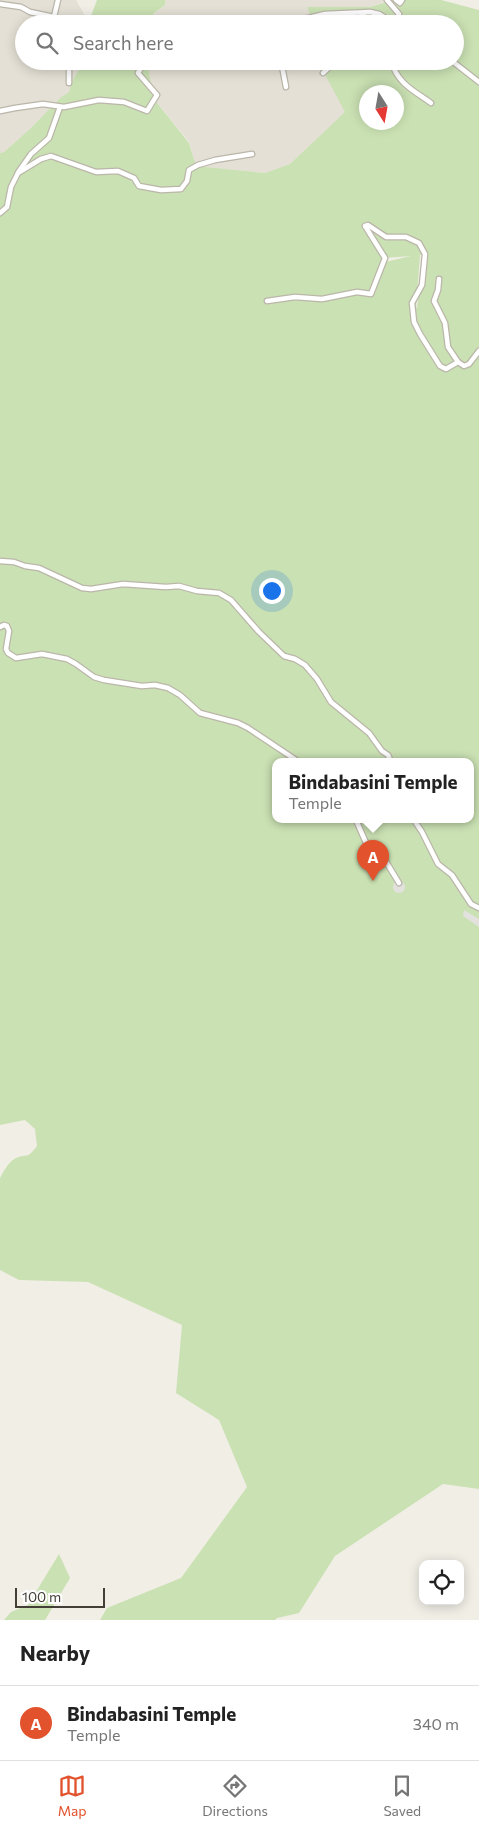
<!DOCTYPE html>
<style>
:root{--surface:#fff;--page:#f6f6f6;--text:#222;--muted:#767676;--line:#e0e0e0;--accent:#e2522c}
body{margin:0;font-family:Commissioner,sans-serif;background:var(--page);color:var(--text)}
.controls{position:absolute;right:15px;bottom:15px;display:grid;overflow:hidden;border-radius:10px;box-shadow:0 2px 12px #0003}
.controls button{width:45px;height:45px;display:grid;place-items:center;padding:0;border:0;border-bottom:1px solid var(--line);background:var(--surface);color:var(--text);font:25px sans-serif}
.compass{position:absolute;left:359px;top:85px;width:45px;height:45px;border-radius:50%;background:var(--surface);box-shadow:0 2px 12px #0003;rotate:169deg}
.scale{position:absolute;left:15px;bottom:12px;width:90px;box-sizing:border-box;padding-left:5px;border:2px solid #433f36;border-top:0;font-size:14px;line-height:18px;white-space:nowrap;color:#433f36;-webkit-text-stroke:4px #fff;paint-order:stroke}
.you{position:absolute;left:271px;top:590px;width:18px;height:18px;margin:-12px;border:4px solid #fff;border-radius:50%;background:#1a73e8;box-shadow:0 0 0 8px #1a73e833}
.badge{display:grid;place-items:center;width:32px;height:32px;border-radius:50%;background:var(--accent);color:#fff;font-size:16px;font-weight:700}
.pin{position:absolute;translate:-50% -41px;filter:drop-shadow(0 1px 2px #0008)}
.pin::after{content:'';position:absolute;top:26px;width:18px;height:15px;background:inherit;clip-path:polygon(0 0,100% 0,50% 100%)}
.popup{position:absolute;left:272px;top:758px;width:202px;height:65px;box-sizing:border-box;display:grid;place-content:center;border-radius:10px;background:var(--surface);filter:drop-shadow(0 1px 4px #0005);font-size:16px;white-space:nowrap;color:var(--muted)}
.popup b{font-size:19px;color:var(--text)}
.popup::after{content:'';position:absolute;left:50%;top:100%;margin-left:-10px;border:10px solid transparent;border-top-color:var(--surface)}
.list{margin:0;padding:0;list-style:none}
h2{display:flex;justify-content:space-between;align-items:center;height:65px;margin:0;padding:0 20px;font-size:21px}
h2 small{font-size:16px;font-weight:400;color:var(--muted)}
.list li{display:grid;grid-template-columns:32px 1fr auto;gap:15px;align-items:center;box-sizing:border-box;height:75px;padding:0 20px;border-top:1px solid var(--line)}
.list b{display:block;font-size:19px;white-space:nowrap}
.list p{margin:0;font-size:16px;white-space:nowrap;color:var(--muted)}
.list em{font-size:16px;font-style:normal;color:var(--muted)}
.icon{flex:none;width:28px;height:28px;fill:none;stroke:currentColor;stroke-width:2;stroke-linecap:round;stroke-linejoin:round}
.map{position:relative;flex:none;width:479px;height:1620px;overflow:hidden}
.search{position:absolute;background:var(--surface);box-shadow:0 2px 12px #0003;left:15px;right:15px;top:15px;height:55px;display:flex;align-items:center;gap:12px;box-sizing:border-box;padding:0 18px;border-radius:28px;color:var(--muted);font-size:19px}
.sheet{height:140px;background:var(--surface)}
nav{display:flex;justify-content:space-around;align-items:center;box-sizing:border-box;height:70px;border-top:1px solid var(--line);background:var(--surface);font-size:14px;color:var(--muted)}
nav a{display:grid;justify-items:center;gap:2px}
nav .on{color:var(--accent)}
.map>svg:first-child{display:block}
.residential{fill:#e4e0d5}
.green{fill:#cae1b3;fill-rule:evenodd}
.parking{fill:#e2e1de}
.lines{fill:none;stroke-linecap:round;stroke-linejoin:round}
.street-casing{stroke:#bbb6aa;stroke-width:7}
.street{stroke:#fff;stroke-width:4.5}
</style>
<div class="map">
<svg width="479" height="1620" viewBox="0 0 479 1620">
<rect width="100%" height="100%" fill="#f1eee6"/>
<!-- residential -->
<g class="residential">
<path d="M0 0H76L88 21V24H24V61H85L73 79 70 92 60 98 30 129 4 152 0 153Z"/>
<path d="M165 0H388L387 1 370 7H307L314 24H146L154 13 165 5Z"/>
<path d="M147 61H325L323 71 346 112 290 164 265 173 196 166 189 142 154 99Z"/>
</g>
<!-- green -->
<g class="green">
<path d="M97 0H165V5L154 13 146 24H88Z"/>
<path d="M392 0H441L479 10V1489L443 1484 335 1556 299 1613 277 1618 275 1620H100L107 1608 181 1578 247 1487 219 1420 176 1393 182 1325 88 1282 19 1280 0 1270V1178C4 1171 8 1162 16 1158 29 1153 26 1160 37 1146L35 1129 25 1120 0 1125V153L4 152 30 129 60 98 69 92 73 79 85 61H147L154 99 189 143 196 166 265 173 290 164 345 112 323 71 325 61H455V24H314L307 7H370ZM366 92H396V122H366ZM425 254 417 307 416 308 420 255ZM411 256 385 262 377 286 385 258ZM276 762H470V820H276Z"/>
<path d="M59 1554 70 1578 45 1620H0H4L11 1612 28 1605Z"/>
</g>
<!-- parking -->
<g class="parking">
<circle cx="399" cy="887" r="6"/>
<path d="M464 910 479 919V927L463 916Z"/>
</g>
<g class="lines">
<defs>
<g id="street">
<path d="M387 0 399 14 397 18 392 21"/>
<path d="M396 0 400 3 402 0"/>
<path d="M0 4 21 7 30 12 54 17 68 22V24"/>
<path d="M54 17 58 0"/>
<path d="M283 24 325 14 370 12 379 14 395 24"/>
<path d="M348 24 364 14"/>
<path d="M281 61 286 87"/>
<path d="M391 61C398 84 413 90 431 103"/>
<path d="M452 61 479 82"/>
<path d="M323 73 336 61"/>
<path d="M69 83V61"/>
<path d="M0 111 15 108 43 104 64 107 99 100 124 102 147 111 157 95 138 73 145 61"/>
<path d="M18 173 41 159 51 156 96 172 118 171 134 178 139 186 161 190 181 189 187 181 189 170 198 165 215 160 252 154"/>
<path d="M0 213 7 207 11 187 19 171 31 154 49 138 60 107"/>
<path d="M439 279 438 290 434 301 445 323 448 347 458 362"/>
<path d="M267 301 295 297 322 299 357 292 371 294 385 258 365 226 368 225 386 237H406L419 243 425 254 422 285 412 303 414 322 420 334 440 366 446 369 458 362 464 366 469 364 479 351"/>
<path d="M0 561 14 562 25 566 39 568 82 588 91 589 123 584 166 587 179 586 197 591 219 593 231 600 259 632 284 656 295 659 305 665 317 679 331 702 369 733 382 751 388 755 391 762"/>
<path d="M0 627 4 625 7 626 9 631 6 649 8 653 16 658 42 654 67 659 76 664 94 677 104 680 142 686 155 685 168 688 180 695 200 713 238 723 248 728 299 762"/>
<path d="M356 820 367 845 385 860 399 883"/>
<path d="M414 820 422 832 438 864 452 875 471 904 479 908"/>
</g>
</defs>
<!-- street casing -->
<use href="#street" class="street-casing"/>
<!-- street -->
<use href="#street" class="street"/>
</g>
</svg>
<div class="controls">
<button><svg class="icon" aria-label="locate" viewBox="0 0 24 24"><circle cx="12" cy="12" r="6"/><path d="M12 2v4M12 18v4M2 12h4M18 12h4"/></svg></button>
</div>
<svg class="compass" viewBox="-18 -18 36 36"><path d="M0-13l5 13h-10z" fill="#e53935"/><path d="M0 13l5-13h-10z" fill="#767676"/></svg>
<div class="scale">100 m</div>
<div class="you"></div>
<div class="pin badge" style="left:373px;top:881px">A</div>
<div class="popup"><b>Bindabasini Temple</b>Temple</div>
<div class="search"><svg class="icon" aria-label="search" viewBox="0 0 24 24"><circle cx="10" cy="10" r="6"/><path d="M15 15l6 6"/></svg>Search here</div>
</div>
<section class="sheet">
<h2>Nearby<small></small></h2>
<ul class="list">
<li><span class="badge">A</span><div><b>Bindabasini Temple</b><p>Temple</p></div><em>340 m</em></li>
</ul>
</section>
<nav>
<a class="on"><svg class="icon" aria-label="map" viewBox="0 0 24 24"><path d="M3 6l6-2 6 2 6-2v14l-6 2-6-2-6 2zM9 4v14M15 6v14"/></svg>Map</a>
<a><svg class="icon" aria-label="directions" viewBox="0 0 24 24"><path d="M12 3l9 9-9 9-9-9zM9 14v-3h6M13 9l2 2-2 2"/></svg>Directions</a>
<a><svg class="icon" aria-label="saved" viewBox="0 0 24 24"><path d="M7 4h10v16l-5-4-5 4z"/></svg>Saved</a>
</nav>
